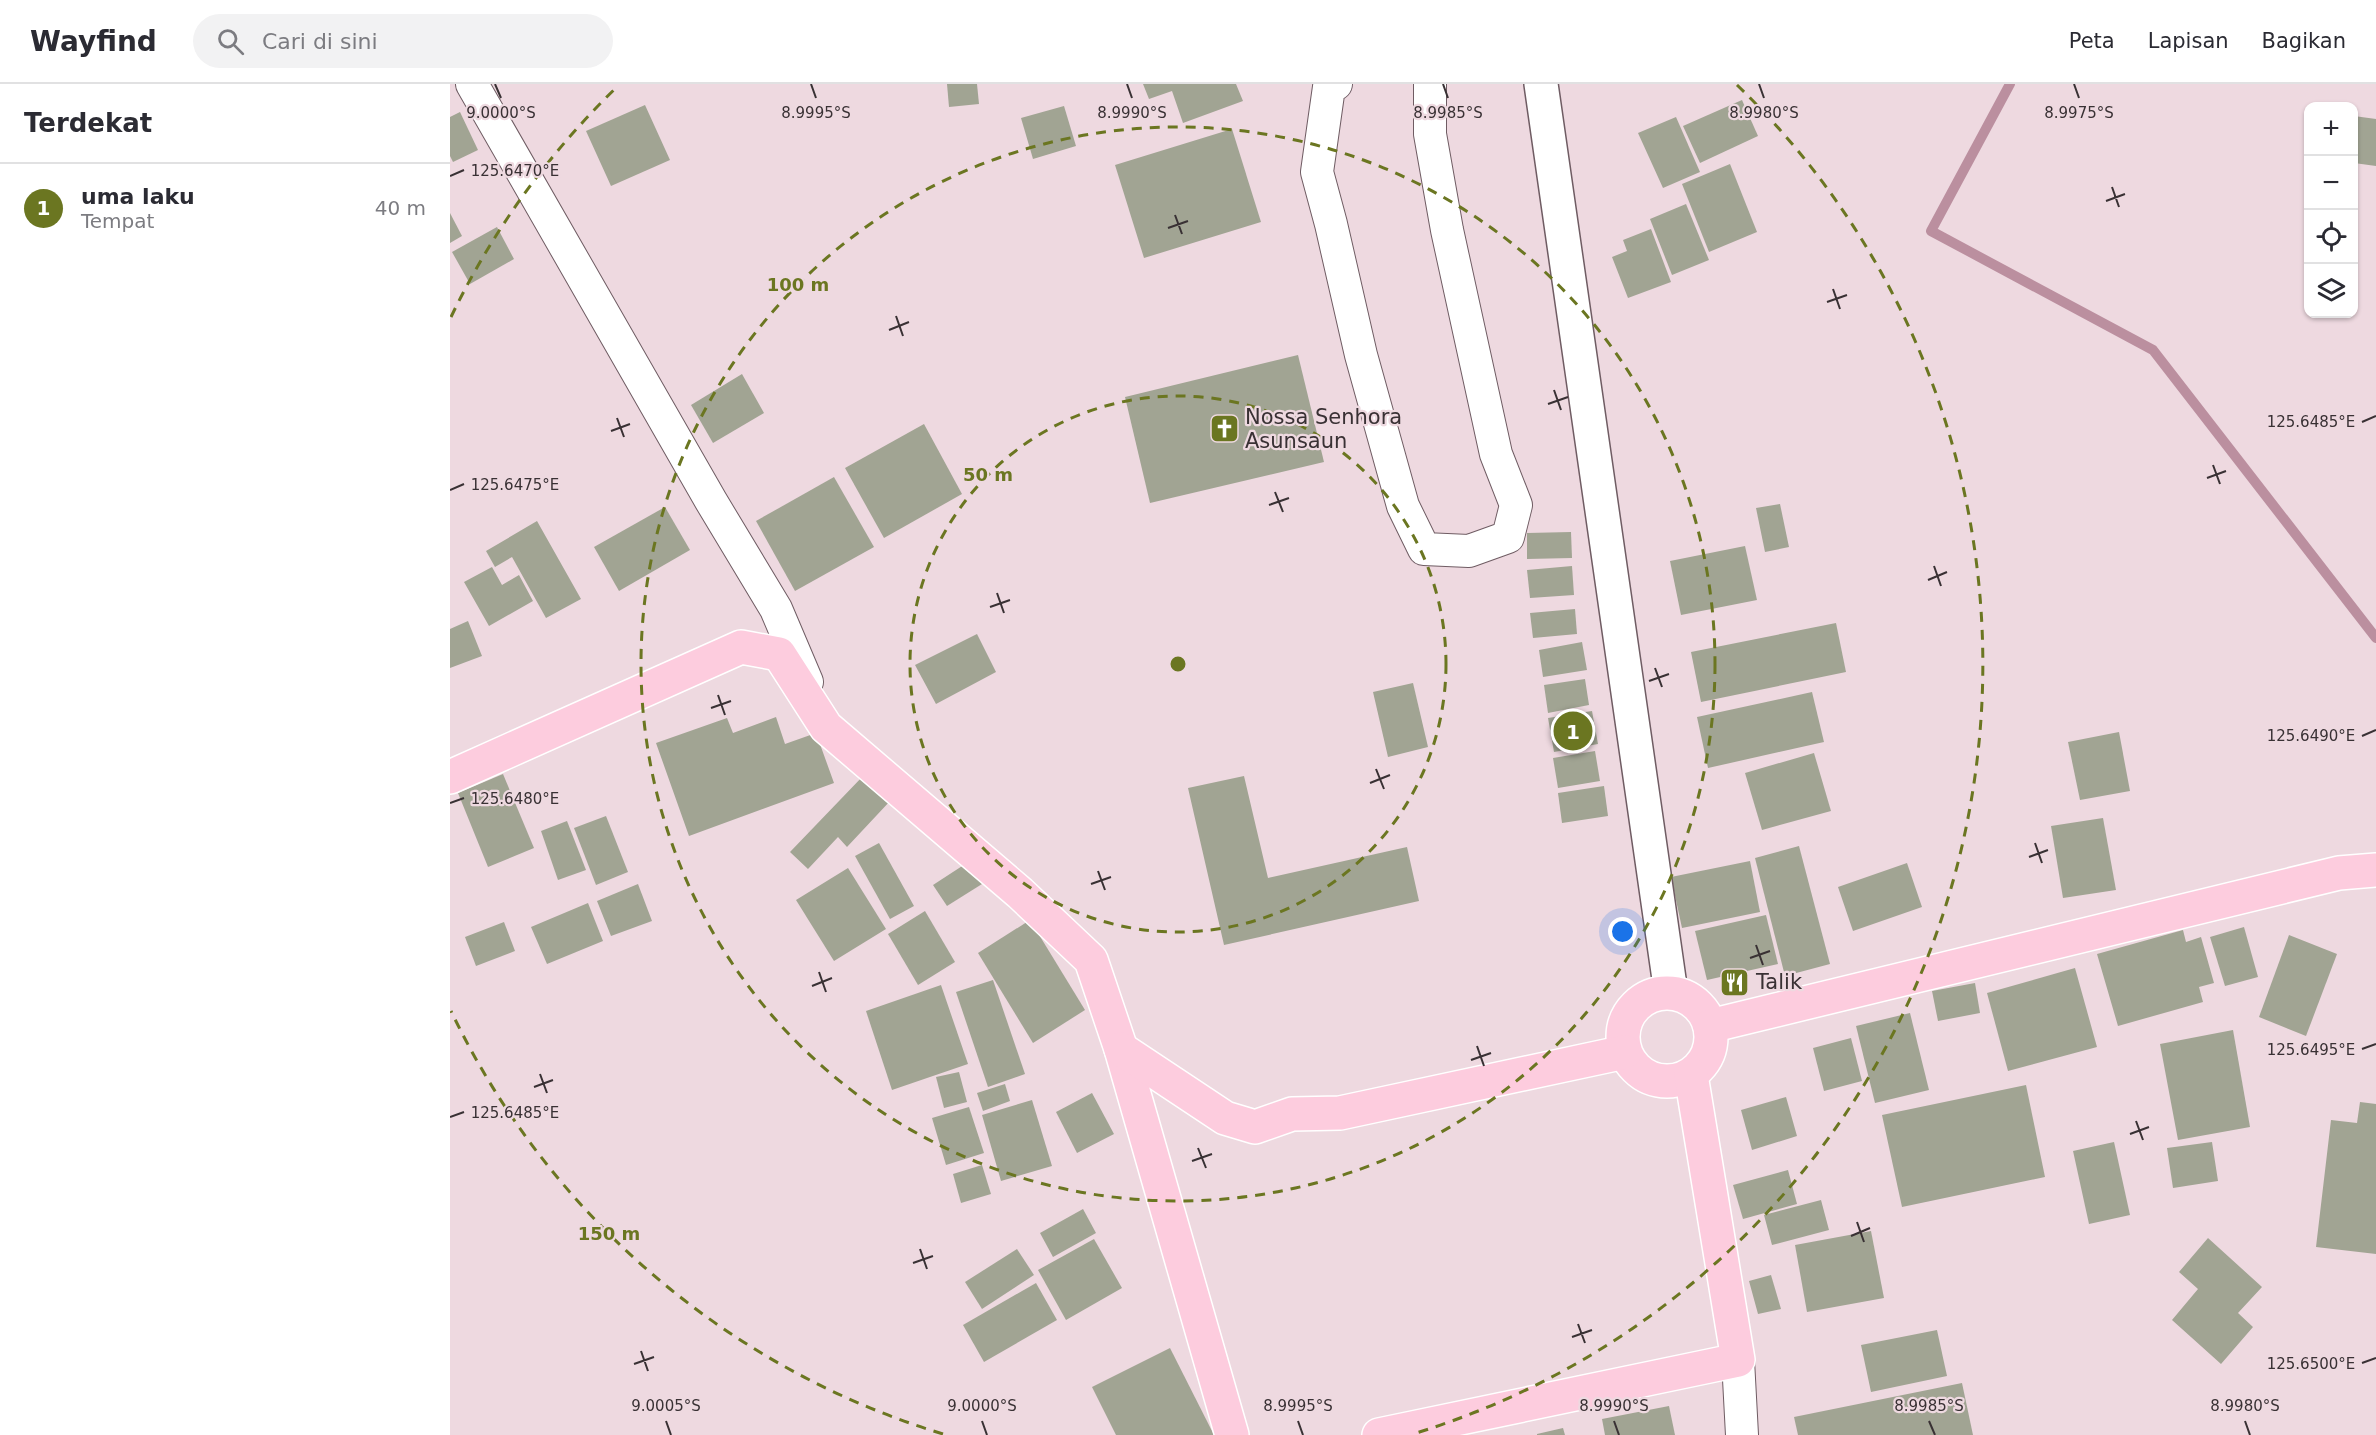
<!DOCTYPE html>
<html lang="id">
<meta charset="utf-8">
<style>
:root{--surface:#fff;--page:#f2f2f3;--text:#2b2b33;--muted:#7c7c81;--line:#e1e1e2;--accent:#6b7621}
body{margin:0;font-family:"DejaVu Sans",sans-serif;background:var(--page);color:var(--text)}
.controls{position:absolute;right:18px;top:18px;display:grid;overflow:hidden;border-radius:12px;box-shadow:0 2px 4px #0004}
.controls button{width:54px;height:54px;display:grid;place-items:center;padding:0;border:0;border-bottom:2px solid var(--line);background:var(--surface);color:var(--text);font:30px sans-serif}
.you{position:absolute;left:1173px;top:848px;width:21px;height:21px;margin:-15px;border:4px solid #fff;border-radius:50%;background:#1a73e8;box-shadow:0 0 0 9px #1a73e833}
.badge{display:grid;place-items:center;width:39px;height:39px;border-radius:50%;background:var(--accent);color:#fff;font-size:20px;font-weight:700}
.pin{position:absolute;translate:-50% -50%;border:3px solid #fff;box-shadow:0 2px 6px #0006}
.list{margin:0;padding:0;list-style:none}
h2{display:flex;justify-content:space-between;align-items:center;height:78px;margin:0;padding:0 24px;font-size:26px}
h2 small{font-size:20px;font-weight:400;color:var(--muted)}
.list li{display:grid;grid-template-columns:39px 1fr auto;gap:18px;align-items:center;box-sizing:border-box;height:90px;padding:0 24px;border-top:2px solid var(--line)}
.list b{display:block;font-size:22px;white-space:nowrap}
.list p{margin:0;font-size:20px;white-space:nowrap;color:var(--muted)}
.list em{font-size:20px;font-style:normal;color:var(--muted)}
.icon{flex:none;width:33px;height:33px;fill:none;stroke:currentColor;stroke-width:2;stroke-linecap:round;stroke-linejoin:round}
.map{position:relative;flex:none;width:1926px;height:1351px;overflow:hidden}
header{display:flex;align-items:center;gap:36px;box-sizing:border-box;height:84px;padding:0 30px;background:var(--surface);border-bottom:2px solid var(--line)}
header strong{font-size:28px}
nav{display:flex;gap:33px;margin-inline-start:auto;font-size:21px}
.search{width:420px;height:54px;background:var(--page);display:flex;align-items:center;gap:15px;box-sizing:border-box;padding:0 21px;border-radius:33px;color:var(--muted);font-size:22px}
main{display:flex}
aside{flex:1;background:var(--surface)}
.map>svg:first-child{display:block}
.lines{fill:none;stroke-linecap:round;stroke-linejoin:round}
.stream{stroke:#bb8f9f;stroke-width:10}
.building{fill:#a1a493}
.minor-casing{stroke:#6f5c63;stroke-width:34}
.tertiary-casing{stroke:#6f5c63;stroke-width:36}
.primary-casing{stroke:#fff;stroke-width:36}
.minor{stroke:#fff;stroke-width:32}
.tertiary{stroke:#fff;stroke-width:33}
.primary{stroke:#fdccde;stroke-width:33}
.ticks{fill:none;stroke:#393134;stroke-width:2}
.ring{fill:none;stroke:#6b7621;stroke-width:3;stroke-dasharray:10 8}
.labels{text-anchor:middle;stroke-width:4.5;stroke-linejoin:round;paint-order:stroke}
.poi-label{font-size:21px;fill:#393134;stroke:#eed9e0;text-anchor:start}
.ticks-label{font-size:15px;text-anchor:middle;fill:#393134;stroke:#eed9e0;stroke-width:4.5;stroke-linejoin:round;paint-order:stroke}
.centre{fill:#6b7621;stroke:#eed9e0;stroke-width:3}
.ring-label{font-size:18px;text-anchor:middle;font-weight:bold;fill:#6b7621;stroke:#eed9e0;stroke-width:4.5;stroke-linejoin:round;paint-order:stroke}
</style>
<header>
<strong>Wayfind</strong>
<div class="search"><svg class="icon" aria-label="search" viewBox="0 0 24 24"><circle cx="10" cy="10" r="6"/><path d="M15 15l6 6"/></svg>Cari di sini</div>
<nav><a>Peta</a><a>Lapisan</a><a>Bagikan</a></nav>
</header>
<main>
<aside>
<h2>Terdekat<small></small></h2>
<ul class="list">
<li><span class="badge">1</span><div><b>uma laku</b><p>Tempat</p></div><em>40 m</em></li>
</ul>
</aside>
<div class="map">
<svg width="1926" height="1351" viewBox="0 0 1926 1351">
<rect width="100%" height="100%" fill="#eed9e0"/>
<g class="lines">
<!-- stream -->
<path class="stream" d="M1560 0 1481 147 1703 266 1926 554"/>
</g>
<!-- building -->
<g class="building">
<path d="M497 0H527L529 20 499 23Z"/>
<path d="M693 0H786L793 17 733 39 722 7 699 15Z"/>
<path d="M1292 16 1308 52 1250 79 1233 42Z"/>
<path d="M195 21 220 76 161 102 136 47Z"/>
<path d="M614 22 626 62 583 75 571 34Z"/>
<path d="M10 28 28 66 3 78 0 72V33Z"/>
<path d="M1904 32 1926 35V82L1904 79Z"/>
<path d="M1226 33 1250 88 1213 104 1188 49Z"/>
<path d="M782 45 811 138 694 174 665 81Z"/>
<path d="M1280 80 1307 148 1259 168 1232 100Z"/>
<path d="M1236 120 1259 176 1222 191 1200 135Z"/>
<path d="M0 129 12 152 0 159Z"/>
<path d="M47 143 64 175 20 200 2 168Z"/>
<path d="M1201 145 1221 198 1178 214 1162 173 1177 167 1173 156Z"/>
<path d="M848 271 874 378 700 419 675 313Z"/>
<path d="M292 290 314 329 263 359 241 321Z"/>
<path d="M474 340 512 410 434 454 395 384Z"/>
<path d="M384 393 424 463 345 507 306 437Z"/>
<path d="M1330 420 1339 463 1315 468 1306 424Z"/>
<path d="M215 423 240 466 169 507 144 463Z"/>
<path d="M87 437 131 515 96 534 62 473 45 483 36 467Z"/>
<path d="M1121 448 1122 474 1077 475V449Z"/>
<path d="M1295 462 1307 516 1231 531 1220 477Z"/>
<path d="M1122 482 1124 511 1080 514 1077 486Z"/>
<path d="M42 483 52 501 69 491 83 517 39 542 14 498Z"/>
<path d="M1125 525 1127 550 1083 554 1080 529Z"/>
<path d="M18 537 32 572 0 584V545Z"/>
<path d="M1386 539 1396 588 1251 618 1241 568Z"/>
<path d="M527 550 546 588 486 620 465 581Z"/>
<path d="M1132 558 1137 586 1093 593 1089 566Z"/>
<path d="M1135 595 1139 621 1098 629 1094 601Z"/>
<path d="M963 599 978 663 938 673 923 608Z"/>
<path d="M1362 608 1374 658 1258 684 1247 633Z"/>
<path d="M1142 627 1148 660 1104 668 1098 634Z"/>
<path d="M326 633 335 660 366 649 384 699 239 752 206 659 277 634 283 649Z"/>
<path d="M1669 648 1680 707 1630 716 1618 658Z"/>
<path d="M1145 667 1150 697 1108 704 1103 674Z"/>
<path d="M1364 669 1381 727 1312 746 1295 689Z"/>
<path d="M53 690 84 764 38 783 8 709Z"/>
<path d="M414 691 441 716 397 763 388 753 358 785 340 768Z"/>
<path d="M794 692 818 794 957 763 969 817 774 861 738 704Z"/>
<path d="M1154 702 1158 732 1112 739 1108 709Z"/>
<path d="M156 732 178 788 146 801 124 744Z"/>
<path d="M1653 734 1666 806 1613 814 1601 742Z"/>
<path d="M117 737 136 786 108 796 91 747Z"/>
<path d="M429 759 464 822 440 835 405 772Z"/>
<path d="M1349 762 1380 880 1335 892 1305 774Z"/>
<path d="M526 773 540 795 497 822 483 801Z"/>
<path d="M1300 777 1310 828 1232 844 1221 793Z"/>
<path d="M1457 779 1472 823 1403 847 1388 803Z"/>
<path d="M398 784 436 845 384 877 346 816Z"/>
<path d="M188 800 202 837 161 852 147 817Z"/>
<path d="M138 819 153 857 97 880 81 843Z"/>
<path d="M475 827 505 878 468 901 438 850Z"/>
<path d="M1316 831 1328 880 1257 896 1245 847Z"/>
<path d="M580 836 635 926 583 959 528 869Z"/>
<path d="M54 838 65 867 26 882 15 853Z"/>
<path d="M1794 843 1808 893 1775 902 1760 853Z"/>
<path d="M1733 846 1736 858 1751 853 1764 899 1749 903 1753 918 1668 942 1647 870Z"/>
<path d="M1839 851 1887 870 1856 952 1809 933Z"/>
<path d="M1625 884 1647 963 1558 987 1537 909Z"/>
<path d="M543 896 575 990 538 1003 506 908Z"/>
<path d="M1525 899 1530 929 1488 937 1482 907Z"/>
<path d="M491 901 518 980 442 1006 416 927Z"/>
<path d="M1460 929 1479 1006 1425 1019 1406 942Z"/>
<path d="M1783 946 1800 1043 1728 1056 1710 960Z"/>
<path d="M1401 954 1412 997 1374 1007 1363 964Z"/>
<path d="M509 988 517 1018 494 1024 486 993Z"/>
<path d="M555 1000 560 1017 533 1027 527 1009Z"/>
<path d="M1576 1001 1595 1093 1452 1123 1432 1031Z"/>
<path d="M642 1009 664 1050 627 1069 606 1028Z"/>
<path d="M1336 1013 1347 1052 1302 1066 1291 1026Z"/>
<path d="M582 1016 602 1082 551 1097 532 1031Z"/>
<path d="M1910 1018 1926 1020V1170L1866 1163 1881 1036 1907 1039Z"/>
<path d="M519 1023 534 1069 496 1081 482 1034Z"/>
<path d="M1664 1058 1680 1131 1639 1140 1623 1067Z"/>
<path d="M1762 1058 1768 1097 1723 1104 1717 1064Z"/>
<path d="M532 1081 541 1110 511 1119 503 1090Z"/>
<path d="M1338 1086 1347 1120 1293 1135 1283 1101Z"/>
<path d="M1371 1116 1379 1146 1322 1161 1314 1131Z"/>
<path d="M633 1125 646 1149 603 1173 590 1149Z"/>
<path d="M1421 1147 1434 1214 1357 1228 1345 1161Z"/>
<path d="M1758 1154 1812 1203 1788 1229 1803 1243 1771 1280 1722 1236 1748 1205 1729 1188Z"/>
<path d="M644 1155 672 1204 616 1236 588 1186Z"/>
<path d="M567 1165 584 1191 532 1225 515 1198Z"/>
<path d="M1321 1191 1331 1225 1308 1230 1299 1197Z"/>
<path d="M586 1199 607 1236 534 1278 513 1241Z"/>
<path d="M1487 1246 1497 1292 1421 1308 1411 1261Z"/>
<path d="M720 1264 764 1351H666L642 1303Z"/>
<path d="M1512 1299 1523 1351H1348L1344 1333Z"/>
<path d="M1219 1322 1225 1351H1155L1152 1335Z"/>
<path d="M1113 1344 1115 1351H1087V1350Z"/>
</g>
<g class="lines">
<defs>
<g id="minor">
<path d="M22 0 261 417 326 525 357 598"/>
<path d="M886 0 879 3 867 88 881 140 911 271 953 422 974 465 1019 467 1058 453 1066 421 1046 370 997 146 980 50V0"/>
<path d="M1288 1276 1292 1351"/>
</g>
<path id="tertiary" d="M1091 0 1221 909"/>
<g id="primary">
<path d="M0 693 291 563 329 570 376 643 570 809 641 876 671 965 782 1351"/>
<circle cx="1217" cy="953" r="44"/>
<path d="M1260 942 1889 789 1926 786"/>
<path d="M671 965 775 1034 805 1043 842 1030 890 1029 1175 968"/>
<path d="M929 1351 1288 1276 1241 991"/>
</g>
</defs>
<!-- minor casing -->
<use href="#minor" class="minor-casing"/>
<!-- tertiary casing -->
<use href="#tertiary" class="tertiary-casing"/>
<!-- primary casing -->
<use href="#primary" class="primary-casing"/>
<!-- minor -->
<use href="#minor" class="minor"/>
<!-- tertiary -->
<use href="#tertiary" class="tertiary"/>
<!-- primary -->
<use href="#primary" class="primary"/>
</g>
<!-- ticks -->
<path class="ticks" d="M45 0 51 14M361 0 366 14M677 0 682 14M993 0 998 14M1309 0 1314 14M1624 0 1629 14M0 92 14 86M1662 103 1669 123M1656 117 1675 110M725 131 732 150M718 144 738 137M1383 205 1390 225M1377 218 1397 211M446 232 453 252M439 246 459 238M1104 306 1111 326M1098 320 1118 313M167 334 174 353M1912 338 1926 332M161 347 180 340M1763 381 1770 400M1757 394 1776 387M0 406 14 400M825 408 833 428M819 421 839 414M1484 482 1491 502M1478 496 1497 488M547 509 554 529M540 523 560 516M1205 584 1212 603M1199 597 1219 590M268 611 275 631M261 624 281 617M1912 652 1926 646M926 685 934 705M920 699 940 691M0 719 14 714M1585 759 1592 779M1579 773 1598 766M648 787 655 806M641 800 661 793M1306 861 1313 881M1300 874 1320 867M369 888 376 908M362 902 382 894M1027 962 1034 982M1912 965 1926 960M1021 976 1041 969M90 990 97 1009M84 1003 103 996M0 1033 14 1028M1686 1037 1693 1056M1680 1050 1699 1043M748 1064 756 1084M742 1077 762 1070M1407 1138 1414 1158M1401 1152 1420 1144M470 1165 477 1185M463 1179 483 1172M1128 1240 1135 1259M1122 1253 1142 1246M191 1267 198 1287M1912 1279 1926 1274M184 1280 204 1273M216 1337 221 1351M532 1337 537 1351M848 1337 853 1351M1164 1337 1169 1351M1479 1337 1485 1351M1795 1337 1800 1351"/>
<!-- distance rings -->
<g class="ring">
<circle cx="728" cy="580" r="268"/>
<circle cx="728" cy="580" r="537"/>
<path d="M493 1350A805 805 0 0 1 1 927M1 233A805 805 0 0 1 169 1M1287 1A805 805 0 0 1 963 1350"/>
</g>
<!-- icons -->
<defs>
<symbol id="church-square" viewBox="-11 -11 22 22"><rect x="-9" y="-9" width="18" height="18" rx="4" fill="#6b7621" stroke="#eed9e0"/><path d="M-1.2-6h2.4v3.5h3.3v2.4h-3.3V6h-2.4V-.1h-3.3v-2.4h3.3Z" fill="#fff"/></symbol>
<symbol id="restaurant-square" viewBox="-11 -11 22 22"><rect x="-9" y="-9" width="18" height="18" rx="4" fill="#6b7621" stroke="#eed9e0"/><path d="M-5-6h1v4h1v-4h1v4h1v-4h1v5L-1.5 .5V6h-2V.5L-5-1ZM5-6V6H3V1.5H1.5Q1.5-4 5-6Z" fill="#fff"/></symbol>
</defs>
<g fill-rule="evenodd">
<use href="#church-square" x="758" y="328" width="33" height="33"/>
<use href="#restaurant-square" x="1268" y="882" width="33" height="33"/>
</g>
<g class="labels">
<!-- poi labels -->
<g class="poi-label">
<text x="795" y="340">Nossa Senhora<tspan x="795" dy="24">Asunsaun</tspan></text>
<text x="1306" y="905">Talik</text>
</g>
</g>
<g class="ticks-label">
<text x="51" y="34">9.0000°S</text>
<text x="366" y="34">8.9995°S</text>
<text x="682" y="34">8.9990°S</text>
<text x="998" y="34">8.9985°S</text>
<text x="1314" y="34">8.9980°S</text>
<text x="1629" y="34">8.9975°S</text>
<text x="65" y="92">125.6470°E</text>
<text x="1861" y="343">125.6485°E</text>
<text x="65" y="406">125.6475°E</text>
<text x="1861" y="657">125.6490°E</text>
<text x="65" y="720">125.6480°E</text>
<text x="1861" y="971">125.6495°E</text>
<text x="65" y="1034">125.6485°E</text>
<text x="1861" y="1285">125.6500°E</text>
<text x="216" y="1327">9.0005°S</text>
<text x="532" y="1327">9.0000°S</text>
<text x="848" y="1327">8.9995°S</text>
<text x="1164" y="1327">8.9990°S</text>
<text x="1479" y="1327">8.9985°S</text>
<text x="1795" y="1327">8.9980°S</text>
</g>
<circle cx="728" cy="580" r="9" class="centre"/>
<g class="ring-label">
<text x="348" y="207">100 m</text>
<text x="538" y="397">50 m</text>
<text x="159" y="1156">150 m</text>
</g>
</svg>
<div class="controls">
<button>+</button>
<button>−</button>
<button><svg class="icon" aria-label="locate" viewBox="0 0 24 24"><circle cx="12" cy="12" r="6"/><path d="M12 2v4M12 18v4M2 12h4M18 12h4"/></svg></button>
<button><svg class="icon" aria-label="layers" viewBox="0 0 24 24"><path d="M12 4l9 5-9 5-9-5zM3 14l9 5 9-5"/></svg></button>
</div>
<div class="you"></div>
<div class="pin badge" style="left:1123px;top:647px">1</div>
</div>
</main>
